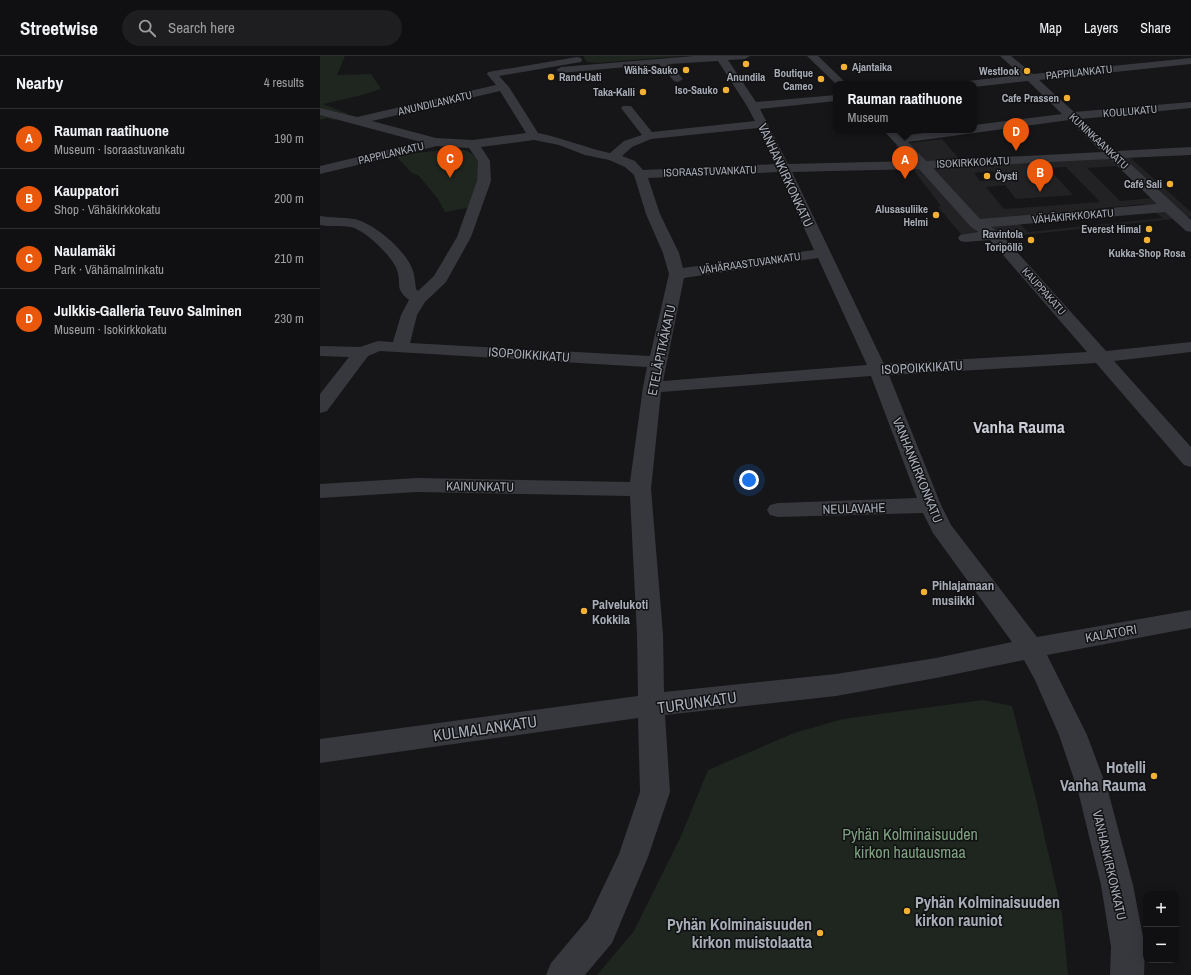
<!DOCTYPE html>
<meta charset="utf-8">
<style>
:root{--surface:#101012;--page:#1e1e20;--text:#f1f3f6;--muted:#9c9d9f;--line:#303032;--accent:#ea580c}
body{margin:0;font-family:"Archivo Narrow",sans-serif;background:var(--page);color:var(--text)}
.controls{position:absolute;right:12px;bottom:12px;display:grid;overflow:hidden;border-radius:8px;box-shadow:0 2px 10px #0003}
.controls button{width:36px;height:36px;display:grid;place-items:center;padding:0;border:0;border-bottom:1px solid var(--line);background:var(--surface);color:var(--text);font:20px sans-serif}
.you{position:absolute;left:429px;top:424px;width:14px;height:14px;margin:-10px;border:3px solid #fff;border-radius:50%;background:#1a73e8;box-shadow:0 0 0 6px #1a73e833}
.badge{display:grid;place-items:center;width:26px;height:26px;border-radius:50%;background:var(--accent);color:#fff;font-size:13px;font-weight:700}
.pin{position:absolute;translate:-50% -33px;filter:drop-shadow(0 1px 2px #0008)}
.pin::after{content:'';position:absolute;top:21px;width:14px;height:12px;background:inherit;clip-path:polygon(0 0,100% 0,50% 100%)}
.popup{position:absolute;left:513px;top:25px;width:144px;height:52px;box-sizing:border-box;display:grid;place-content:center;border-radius:8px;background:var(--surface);filter:drop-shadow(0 1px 3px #0005);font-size:13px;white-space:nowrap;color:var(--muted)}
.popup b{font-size:15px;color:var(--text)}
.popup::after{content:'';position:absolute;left:50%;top:100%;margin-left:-8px;border:8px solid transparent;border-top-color:var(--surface)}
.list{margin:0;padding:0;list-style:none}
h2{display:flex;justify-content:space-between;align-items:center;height:52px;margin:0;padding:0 16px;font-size:17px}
h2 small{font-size:13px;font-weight:400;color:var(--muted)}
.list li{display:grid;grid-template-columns:26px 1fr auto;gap:12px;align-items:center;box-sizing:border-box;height:60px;padding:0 16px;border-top:1px solid var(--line)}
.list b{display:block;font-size:15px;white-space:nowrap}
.list p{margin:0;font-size:13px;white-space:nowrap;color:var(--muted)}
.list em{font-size:13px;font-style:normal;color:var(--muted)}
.icon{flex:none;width:22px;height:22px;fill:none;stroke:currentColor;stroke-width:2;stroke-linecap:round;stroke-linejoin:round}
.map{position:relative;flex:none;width:871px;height:919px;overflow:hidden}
header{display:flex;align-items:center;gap:24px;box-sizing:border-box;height:56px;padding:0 20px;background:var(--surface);border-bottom:1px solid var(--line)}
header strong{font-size:19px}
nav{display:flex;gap:22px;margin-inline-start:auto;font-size:14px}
.search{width:280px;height:36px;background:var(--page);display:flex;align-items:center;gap:10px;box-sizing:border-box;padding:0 14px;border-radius:22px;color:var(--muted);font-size:15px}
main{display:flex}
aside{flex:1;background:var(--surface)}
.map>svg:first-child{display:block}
.built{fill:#222225;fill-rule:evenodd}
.green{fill:#1e261f}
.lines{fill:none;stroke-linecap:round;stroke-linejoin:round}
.minor{fill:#37383d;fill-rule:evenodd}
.poi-dot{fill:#f2b134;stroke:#111113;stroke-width:1.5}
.labels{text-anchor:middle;stroke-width:3;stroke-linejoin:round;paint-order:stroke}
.far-poi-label{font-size:11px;font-weight:bold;fill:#a8adb8;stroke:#111113;text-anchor:end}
.far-street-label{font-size:11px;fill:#a8adb8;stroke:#111113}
.street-label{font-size:13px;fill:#a8adb8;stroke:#111113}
.poi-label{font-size:13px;font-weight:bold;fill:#a8adb8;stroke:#111113;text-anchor:start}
.near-street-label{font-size:16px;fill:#a8adb8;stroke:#111113}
.near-poi-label{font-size:16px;font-weight:bold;fill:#a8adb8;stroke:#111113;text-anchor:end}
.near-park-label{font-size:16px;fill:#7fa381;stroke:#111113}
.district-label{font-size:17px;font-weight:bold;fill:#c9ccd4;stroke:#111113}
</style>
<header>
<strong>Streetwise</strong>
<div class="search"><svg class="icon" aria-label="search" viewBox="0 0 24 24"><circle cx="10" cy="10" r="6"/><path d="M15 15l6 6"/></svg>Search here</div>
<nav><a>Map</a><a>Layers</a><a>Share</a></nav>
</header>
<main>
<aside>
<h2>Nearby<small>4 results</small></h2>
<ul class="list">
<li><span class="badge">A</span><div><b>Rauman raatihuone</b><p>Museum · Isoraastuvankatu</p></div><em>190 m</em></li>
<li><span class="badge">B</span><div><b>Kauppatori</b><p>Shop · Vähäkirkkokatu</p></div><em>200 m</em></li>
<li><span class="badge">C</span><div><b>Naulamäki</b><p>Park · Vähämalminkatu</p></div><em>210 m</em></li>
<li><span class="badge">D</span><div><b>Julkkis-Galleria Teuvo Salminen</b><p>Museum · Isokirkkokatu</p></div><em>230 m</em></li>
</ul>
</aside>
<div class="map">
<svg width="871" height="919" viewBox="0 0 871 919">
<rect width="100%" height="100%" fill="#161618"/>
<!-- built -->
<path class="built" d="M622 83 641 105 803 95 871 156V161L647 185 618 151 621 150 592 112H589L584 105 587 102 575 89ZM811 109 845 141 800 145 767 112ZM746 111 780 146 684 153 666 131 685 129 696 143 753 139 728 112ZM673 115 680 124 660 125 654 117ZM824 148 843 162 708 176 693 161Z"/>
<!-- green -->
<g class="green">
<path d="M0 0H25L17 19 51 18 61 33 42 39 3 48 28 58 14 64 7 62 0 64Z"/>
<path d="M264 0H362L277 7 268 6 265 4Z"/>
<path d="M134 93C150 94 153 96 161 110L152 151 125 156 118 143 99 120 92 117 75 99Z"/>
<path d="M663 644 692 650 716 743 742 857 748 919H277L314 875 361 780 388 714 474 677 523 663Z"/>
</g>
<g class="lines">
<!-- minor -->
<g class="minor">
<path d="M374 0H430L425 3 408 4 436 46 516 39V45L440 53 468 108 592 105 563 74H576L582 80 624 74H654V69L742 58 708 25 654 31V28H643L648 25 701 19 680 0H691L713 18 871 2V8L719 24 754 56 871 46V52L761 63 796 95 871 91V99L804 102 871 164V176L866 175 845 156 671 171 679 176 786 295 871 286V296L794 305 871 391V411L864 409 776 307 569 319 621 449 631 469 717 581 871 554V572L727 599 767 679 788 735 813 829 825 891 824 919H790L791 891 781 829 758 735 739 679 715 624 704 604 616 622 516 640 345 659 350 736 328 801 292 887 265 919H226L231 907 268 863 299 798 320 736 318 662 0 707V683L318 640 317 578 310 440 97 436 0 442V428L97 422 310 426 323 331 327 311 60 295 48 300 7 355 0 357V338L29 301 0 300V290L40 291 58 285 73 286 81 259 89 244C74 232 82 229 77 214 73 201 45 174 31 171 21 169 10 171 0 169V160C11 162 23 161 34 163 54 167 87 195 93 215 95 221 95 227 96 233L98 235 114 220 137 181 157 125 158 105 149 92 117 90 0 118V110L101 86 0 59V52L37 61 176 29 167 18 168 16 257 1 261 2 262 4 261 6 179 20 189 31 218 77C243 82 266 92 290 97L304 85 322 79 301 52 303 50H311L332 76 435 65 427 50 398 5 350 8 363 23 358 26 354 25 339 8 241 17 236 14 241 11ZM180 35 206 77 153 84 116 82 52 65ZM749 64 782 96 606 105 588 86ZM438 72 456 108 323 114 315 105 302 100 312 91 331 83ZM214 84 239 89 265 99 289 104 305 111 314 119 326 158 343 197 349 218 330 300 90 287 97 259 105 246 126 226 151 181 171 125 170 105 161 91ZM790 103 837 148 660 163 613 112ZM599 113 651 171 659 176 640 179 638 182 640 185 645 186 670 184 767 296 564 308 472 116ZM459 116 494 194 363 212 359 197 340 158 328 122ZM498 202 547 309 343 325 364 222ZM551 320 597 442 458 447 450 449 447 454 450 459 458 461 603 457 613 477 692 586 616 602 516 618 344 636 343 578 331 433 341 336Z"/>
<path d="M487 0H498L527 28H516Z"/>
</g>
</g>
<!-- markers -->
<g class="poi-dot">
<circle cx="426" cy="8" r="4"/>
<circle cx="524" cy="11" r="4"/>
<circle cx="366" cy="14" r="4"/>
<circle cx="707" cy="15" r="4"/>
<circle cx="231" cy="21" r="4"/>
<circle cx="501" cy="23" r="4"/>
<circle cx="406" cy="34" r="4"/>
<circle cx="323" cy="36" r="4"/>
<circle cx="747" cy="42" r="4"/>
<circle cx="667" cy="120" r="4"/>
<circle cx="850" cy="128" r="4"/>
<circle cx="616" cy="159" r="4"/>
<circle cx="829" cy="173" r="4"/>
<circle cx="711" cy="184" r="4"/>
<circle cx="827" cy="184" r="4"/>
<circle cx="604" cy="536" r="4"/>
<circle cx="264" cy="555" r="4"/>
<circle cx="834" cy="720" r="4"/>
<circle cx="587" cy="855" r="4"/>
<circle cx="500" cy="877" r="4"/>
</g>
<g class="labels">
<!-- far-poi labels -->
<g class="far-poi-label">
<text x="532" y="15" text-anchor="start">Ajantaika</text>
<text x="358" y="18">Wähä-Sauko</text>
<text x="699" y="19">Westlook</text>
<text x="493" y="21">Boutique<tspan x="493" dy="13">Cameo</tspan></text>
<text x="239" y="25" text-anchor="start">Rand-Uati</text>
<text x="426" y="25" text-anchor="middle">Anundila</text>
<text x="398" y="38">Iso-Sauko</text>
<text x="315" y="40">Taka-Kalli</text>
<text x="739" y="46">Cafe Prassen</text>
<text x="675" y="124" text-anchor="start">Öysti</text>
<text x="842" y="132">Café Sali</text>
<text x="608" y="157">Alusasuliike<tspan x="608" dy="13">Helmi</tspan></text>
<text x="821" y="177">Everest Himal</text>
<text x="703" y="182">Ravintola<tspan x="703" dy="13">Toripöllö</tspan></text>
<text x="827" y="201" text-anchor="middle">Kukka-Shop Rosa</text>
</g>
<!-- far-street labels -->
<g class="far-street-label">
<text transform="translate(759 16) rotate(-6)" y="4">PAPPILANKATU</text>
<text transform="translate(115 47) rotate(-13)" y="4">ANUNDILANKATU</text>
<text transform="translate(810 55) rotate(-5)" y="4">KOULUKATU</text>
<text transform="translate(779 85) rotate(43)" y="4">KUNINKAANKATU</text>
<text transform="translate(71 97) rotate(-13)" y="4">PAPPILANKATU</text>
<text transform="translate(653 106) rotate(-3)" y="4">ISOKIRKKOKATU</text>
<text transform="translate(390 115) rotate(-2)" y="4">ISORAASTUVANKATU</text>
<text transform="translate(753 160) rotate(-5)" y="4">VÄHÄKIRKKOKATU</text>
<text transform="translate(430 207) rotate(-8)" y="4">VÄHÄRAASTUVANKATU</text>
<text transform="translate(724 235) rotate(48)" y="4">KAUPPAKATU</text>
</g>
<!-- street labels -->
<g class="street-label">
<text transform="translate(466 119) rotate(65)" y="5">VANHANKIRKONKATU</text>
<text transform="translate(341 294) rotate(-78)" y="5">ETELÄPITKÄKATU</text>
<text transform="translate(209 298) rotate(4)" y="5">ISOPOIKKIKATU</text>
<text transform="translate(602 311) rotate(-3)" y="5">ISOPOIKKIKATU</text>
<text transform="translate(598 414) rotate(68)" y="5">VANHANKIRKONKATU</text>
<text transform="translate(160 430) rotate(1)" y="5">KAINUNKATU</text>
<text transform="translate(534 452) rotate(-2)" y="5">NEULAVAHE</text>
<text transform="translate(791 577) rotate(-10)" y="5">KALATORI</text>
<text transform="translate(790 809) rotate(77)" y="5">VANHANKIRKONKATU</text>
</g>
<!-- poi labels -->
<g class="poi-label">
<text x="612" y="534">Pihlajamaan<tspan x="612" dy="15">musiikki</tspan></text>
<text x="272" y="553">Palvelukoti<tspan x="272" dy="15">Kokkila</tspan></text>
</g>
<!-- near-street labels -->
<g class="near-street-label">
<text transform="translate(377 646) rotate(-8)" y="6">TURUNKATU</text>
<text transform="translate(165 672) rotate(-8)" y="6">KULMALANKATU</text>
</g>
<!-- near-poi labels -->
<g class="near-poi-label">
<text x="826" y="717">Hotelli<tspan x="826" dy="18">Vanha Rauma</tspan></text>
<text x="595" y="852" text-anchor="start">Pyhän Kolminaisuuden<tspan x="595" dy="18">kirkon rauniot</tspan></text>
<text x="492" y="874">Pyhän Kolminaisuuden<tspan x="492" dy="18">kirkon muistolaatta</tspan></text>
</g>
<!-- near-park labels -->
<g class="near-park-label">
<text x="590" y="784">Pyhän Kolminaisuuden<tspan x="590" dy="18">kirkon hautausmaa</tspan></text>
</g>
<!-- district labels -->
<g class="district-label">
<text x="699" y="377">Vanha Rauma</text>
</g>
</g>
</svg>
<div class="controls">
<button>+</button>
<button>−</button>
</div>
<div class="you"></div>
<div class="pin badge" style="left:585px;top:123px">A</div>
<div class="popup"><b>Rauman raatihuone</b>Museum</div>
<div class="pin badge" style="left:720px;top:136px">B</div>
<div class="pin badge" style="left:130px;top:122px">C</div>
<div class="pin badge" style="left:696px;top:95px">D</div>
</div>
</main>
